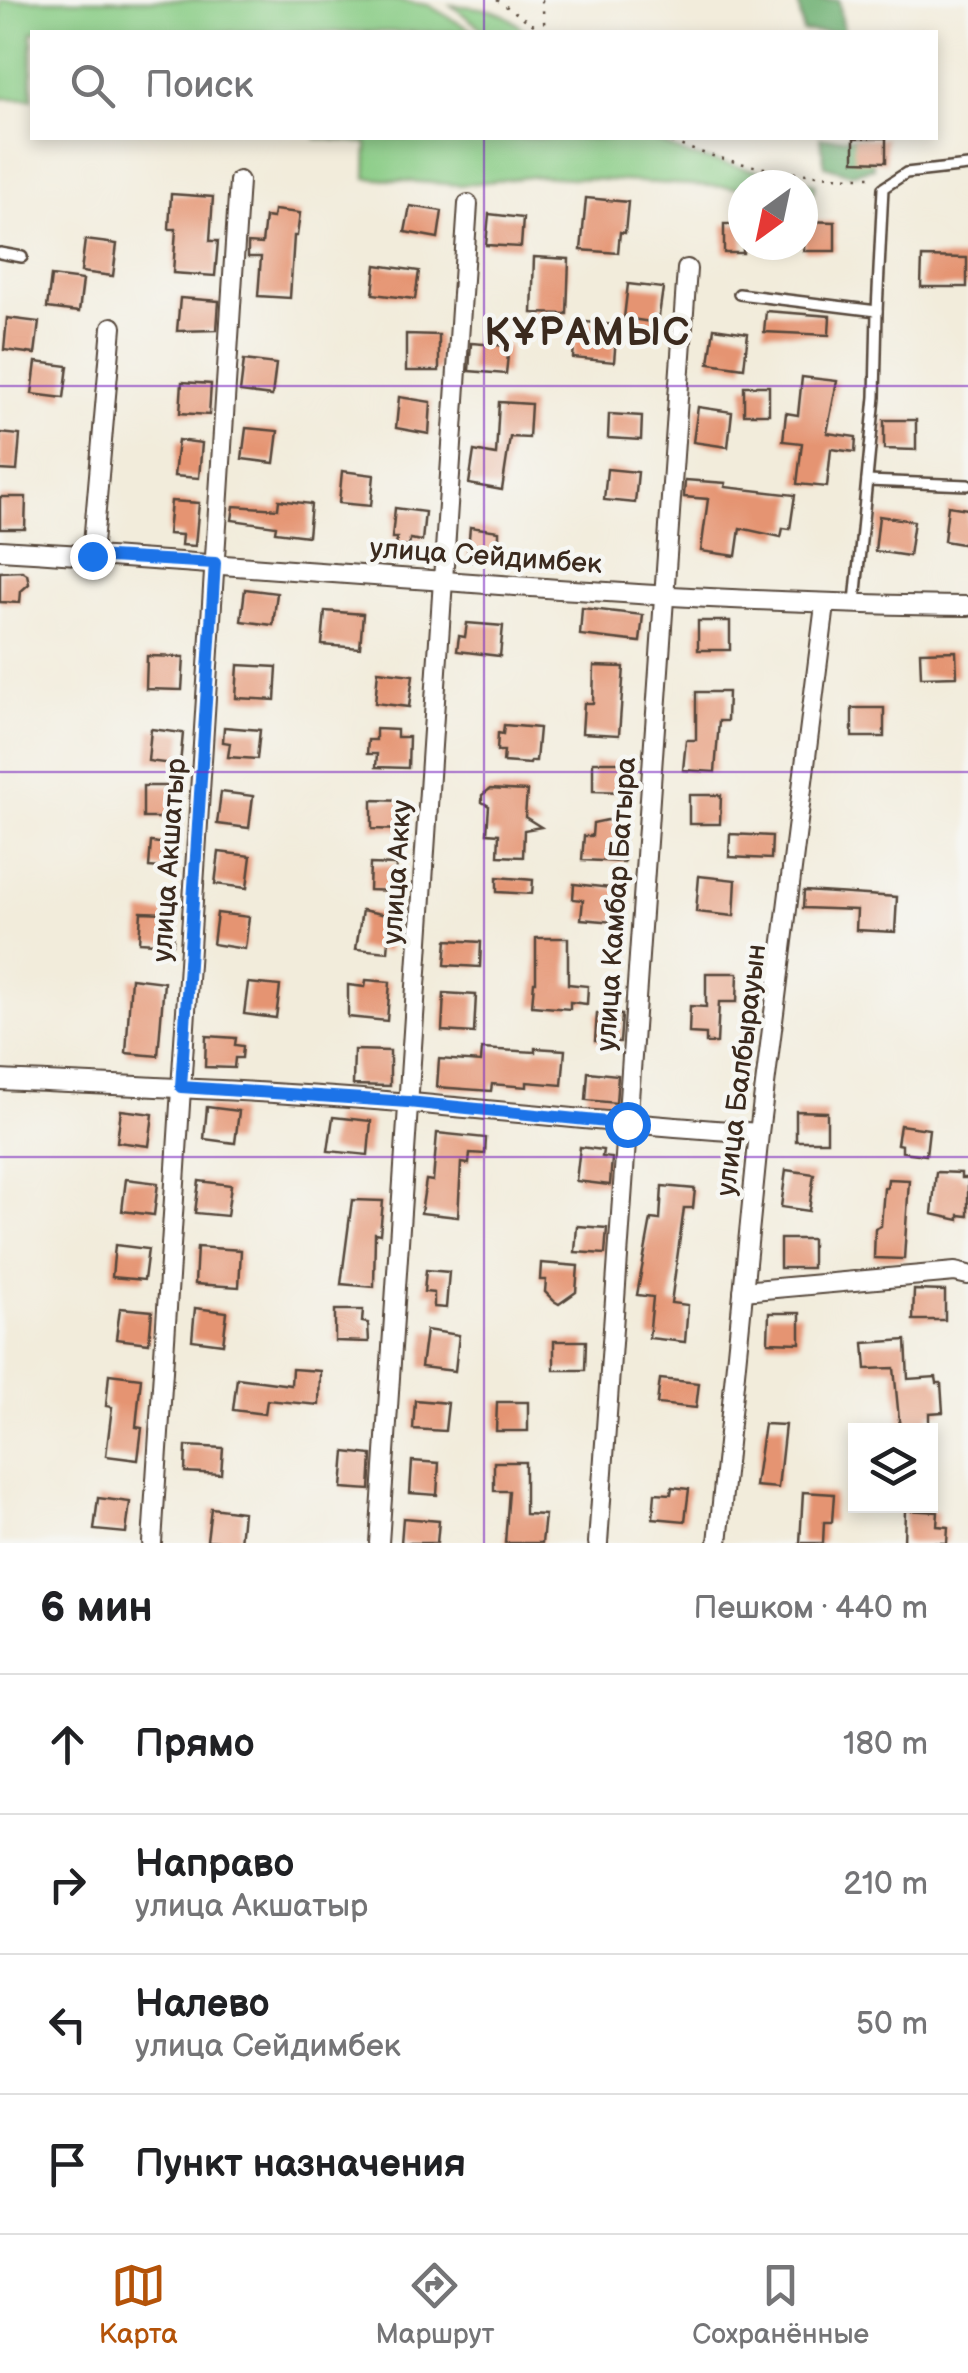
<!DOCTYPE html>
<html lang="ru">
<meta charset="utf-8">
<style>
:root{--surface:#fff;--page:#f6f6f6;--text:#202124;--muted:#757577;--line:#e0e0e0;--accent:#b45309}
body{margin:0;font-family:"Balsamiq Sans",sans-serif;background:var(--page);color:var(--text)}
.controls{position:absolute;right:30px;bottom:30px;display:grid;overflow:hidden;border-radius:0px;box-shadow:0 5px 15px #0003}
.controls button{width:90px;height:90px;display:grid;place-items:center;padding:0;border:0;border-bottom:2px solid var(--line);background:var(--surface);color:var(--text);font:50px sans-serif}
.compass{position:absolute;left:728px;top:170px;width:90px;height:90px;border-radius:50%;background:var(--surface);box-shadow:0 5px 15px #0003;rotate:213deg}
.stop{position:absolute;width:30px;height:30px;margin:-22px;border:8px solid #1a73e8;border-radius:50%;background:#fff}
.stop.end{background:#1a73e8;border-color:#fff;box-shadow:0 2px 10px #0008}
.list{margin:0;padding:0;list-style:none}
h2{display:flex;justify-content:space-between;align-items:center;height:130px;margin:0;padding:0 40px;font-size:42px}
h2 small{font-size:32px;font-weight:400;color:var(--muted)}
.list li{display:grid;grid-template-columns:65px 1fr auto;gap:30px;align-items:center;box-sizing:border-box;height:140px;padding:0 40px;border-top:2px solid var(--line)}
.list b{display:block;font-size:38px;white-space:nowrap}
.list p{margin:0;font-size:32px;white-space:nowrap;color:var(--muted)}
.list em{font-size:32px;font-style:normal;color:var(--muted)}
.icon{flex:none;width:55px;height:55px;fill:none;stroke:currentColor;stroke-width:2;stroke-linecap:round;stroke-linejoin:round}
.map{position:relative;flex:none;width:968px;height:1543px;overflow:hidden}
.search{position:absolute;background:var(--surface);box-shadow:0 5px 15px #0003;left:30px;right:30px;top:30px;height:110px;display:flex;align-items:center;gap:25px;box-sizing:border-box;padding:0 35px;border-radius:0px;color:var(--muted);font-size:38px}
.sheet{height:690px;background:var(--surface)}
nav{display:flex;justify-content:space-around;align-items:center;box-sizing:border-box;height:140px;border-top:2px solid var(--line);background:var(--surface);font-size:28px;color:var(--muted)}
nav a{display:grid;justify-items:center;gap:5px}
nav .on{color:var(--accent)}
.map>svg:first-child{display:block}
.green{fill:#89cc85;stroke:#627b52;stroke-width:2.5}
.forest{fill:#6eb072;stroke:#546d48;stroke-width:2.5}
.building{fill:#e59472}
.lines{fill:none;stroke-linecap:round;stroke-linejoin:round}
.lane-casing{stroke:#56473a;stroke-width:14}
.street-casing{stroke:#56473a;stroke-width:22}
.path{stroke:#56473a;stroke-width:2.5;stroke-dasharray:2.5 8;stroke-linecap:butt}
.lane{stroke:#fff;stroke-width:9}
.street{stroke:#fff;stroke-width:18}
.route{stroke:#1a73e8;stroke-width:12}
.grid{fill:none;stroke:#7b2cbf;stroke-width:2.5;stroke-opacity:0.55}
.labels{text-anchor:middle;stroke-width:9;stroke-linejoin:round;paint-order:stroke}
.street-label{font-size:28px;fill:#3b2a1e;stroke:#f6f6f2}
.district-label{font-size:38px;font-weight:bold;letter-spacing:2.5px;fill:#3b2a1e;stroke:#f6f6f2}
</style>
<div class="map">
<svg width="968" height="1543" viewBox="0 0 968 1543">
<rect width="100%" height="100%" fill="#f6f6f2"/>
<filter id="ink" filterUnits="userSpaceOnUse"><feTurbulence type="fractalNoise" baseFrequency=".01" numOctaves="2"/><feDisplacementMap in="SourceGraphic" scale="20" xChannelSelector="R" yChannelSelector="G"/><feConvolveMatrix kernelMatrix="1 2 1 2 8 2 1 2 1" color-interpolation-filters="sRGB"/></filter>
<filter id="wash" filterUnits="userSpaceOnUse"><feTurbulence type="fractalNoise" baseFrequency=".0048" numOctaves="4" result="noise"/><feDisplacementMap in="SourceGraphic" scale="40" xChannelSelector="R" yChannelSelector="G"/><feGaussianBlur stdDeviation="2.25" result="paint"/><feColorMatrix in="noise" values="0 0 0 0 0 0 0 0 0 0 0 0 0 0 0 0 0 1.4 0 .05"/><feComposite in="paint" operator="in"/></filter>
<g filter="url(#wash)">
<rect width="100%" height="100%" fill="#f2ecdb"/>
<!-- green -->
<g class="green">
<path d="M0 0H393L428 5 474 32H32V99L0 98Z"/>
<path d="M451 5C481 7 505 8 525 32H486Z"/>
<path d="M314 138H648L691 156 815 184 813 193 803 192V185H743V188L538 176 460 185 366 178 367 143Z"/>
</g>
<!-- forest -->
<g class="forest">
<path d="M798 0H839L844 32H803Z"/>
<path d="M820 138H865L874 168 850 174 825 166Z"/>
</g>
<g id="blocks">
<!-- building -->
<g class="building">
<path d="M854 138H886V162L854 161Z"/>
<path d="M171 194 213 197 210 241H218L215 276 173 273 176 229H169Z"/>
<path d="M586 198 628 202 625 233 620 232 618 253 581 250Z"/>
<path d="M410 206 442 211 438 238 405 232Z"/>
<path d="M274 210 300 213 297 236H294L290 298 258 296 261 257H248V243L262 244 265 217 273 218Z"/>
<path d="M489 214 523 218 521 247 486 245Z"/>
<path d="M804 221 835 222V251H804Z"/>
<rect x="724" y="224" width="19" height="29"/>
<path d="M85 240 117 244 113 276 81 272Z"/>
<path d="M534 257 569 259 567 314 532 313Z"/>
<path d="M922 257 967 258V287H921Z"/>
<path d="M376 265 419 271 415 299 373 294Z"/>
<path d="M51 276 83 280 79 312 47 308Z"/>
<path d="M628 284 663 288 658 323 624 318Z"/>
<path d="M180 298 219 301 217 330 177 331Z"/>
<path d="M766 311 830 316 829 335 764 332Z"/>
<path d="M7 318 39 322 35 354 4 350Z"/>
<path d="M576 321 617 325 614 362 573 358Z"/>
<path d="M714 328 748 333 744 368 709 363Z"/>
<path d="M406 334 439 335V371H406Z"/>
<path d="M471 343 509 346 506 374 469 371Z"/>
<path d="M244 360 276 364 272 396 240 392Z"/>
<path d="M36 362 68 366 64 398 32 394Z"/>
<path d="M802 377 837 381 827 433 856 437 855 452 831 449 827 487 797 484 802 443 783 441 786 413 798 415Z"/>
<path d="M182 382 211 384 209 415 180 413Z"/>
<rect x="744" y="386" width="25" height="28"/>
<path d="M399 397 431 402 429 434 396 428Z"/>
<path d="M499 402 531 404 529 438 510 437 502 490 469 484 474 451 496 455Z"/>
<path d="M698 407 732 412 728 447 693 442Z"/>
<path d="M609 414 642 416 641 440 608 438Z"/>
<path d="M884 420H916V450L884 449Z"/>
<path d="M246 428 278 431 274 463 242 459Z"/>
<path d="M0 433 20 435 17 471 0 470Z"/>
<path d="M178 440 202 443 199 478 174 476Z"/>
<path d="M607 469 638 472 635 503 604 500Z"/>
<path d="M342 471 374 475 371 506 339 503Z"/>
<path d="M685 480 726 483 725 487 795 495 790 529 783 528 781 537 740 528 736 556 701 551 708 499 684 497Z"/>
<path d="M0 497H26L25 529H0Z"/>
<path d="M279 500 311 504 308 536 275 532 276 526 232 520 234 506 278 509Z"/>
<path d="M171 501 199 503 195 546 181 545 182 535 168 534Z"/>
<path d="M948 506 968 509V545L944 541Z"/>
<path d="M395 508 425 512 422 541 410 539 409 547 396 546 397 538H392Z"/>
<path d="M879 516 914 521 909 556 875 551Z"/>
<path d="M470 527 499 531V564L467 561Z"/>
<path d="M22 571 27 574 29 584 21 591 20 603 0 602V572Z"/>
<path d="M245 589 277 593 273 625 241 621Z"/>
<path d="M582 608 643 615 640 642 580 635Z"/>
<path d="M325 611 363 614 360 648 322 645Z"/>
<rect x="698" y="621" width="32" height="29"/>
<path d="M467 623 503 626 500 656 457 651 459 636 465 637Z"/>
<path d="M956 651 957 676 921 677 920 652Z"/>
<path d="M147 656 184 657 182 690 146 689Z"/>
<path d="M238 665 277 667 275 700 236 698Z"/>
<path d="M594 666 624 667 619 735 582 733 584 703H593Z"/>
<path d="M378 671 413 675 409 707 375 703Z"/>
<path d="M696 692H728L727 721H719L715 772 683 770 686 740H696Z"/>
<rect x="852" y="708" width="32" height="29"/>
<path d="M504 725 539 728 536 761H531L530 764 503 762 504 751H497L498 733 503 734Z"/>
<path d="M224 727 260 730 257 759 228 757 230 743 223 742Z"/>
<path d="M151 729 183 733 180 765 148 761Z"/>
<path d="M376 729 397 730V737H409L408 768 376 767 377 754H367L368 740H376Z"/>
<path d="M593 762H625L624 792 593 791Z"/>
<rect x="143" y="786" width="32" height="32"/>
<path d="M490 789 527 791 525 817 541 827 524 830 523 857 498 856 499 834 487 833 489 806 482 802V795Z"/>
<path d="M221 792 253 796 249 828 217 824Z"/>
<path d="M689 795H721L720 824H689Z"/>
<path d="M372 800 404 801V830L372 829Z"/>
<path d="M607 820 620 825V837H625L624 862 582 860 584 836H592L593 823Z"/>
<path d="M730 834 772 836 771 859 729 857Z"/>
<path d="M151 842 177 845 174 869 149 867Z"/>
<path d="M219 852 251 856 247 888 215 884Z"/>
<path d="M370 864 396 865 395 891 369 890Z"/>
<path d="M699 876 736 880 734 916 696 912Z"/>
<path d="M497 877 533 880 532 894 497 892Z"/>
<path d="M574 884 621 889 619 917H614V922L581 919 583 900 573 899Z"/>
<path d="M804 891 897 897 895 932 856 930 857 910 803 908Z"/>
<path d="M362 910 391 916 388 952 356 949Z"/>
<path d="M141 912 165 913 164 919H174L173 944 139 942Z"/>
<path d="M217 913 249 917 245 949 213 944Z"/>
<path d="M536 938H568V984L588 986 587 1004 570 1002V1009L532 1006 534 982H536Z"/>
<path d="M447 940 481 942 480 967 445 965Z"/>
<path d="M706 973H738L737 1002H719L717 1043H706V1034L689 1033 690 1006 706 1007Z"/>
<path d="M131 978 164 982 158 1056 126 1053Z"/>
<path d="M366 980 390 982 387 1021 348 1017V985L365 987Z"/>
<path d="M248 983 280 986 276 1018 244 1014Z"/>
<path d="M444 993 476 995 474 1033 442 1031Z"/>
<path d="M597 1013 622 1015 620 1042 595 1041Z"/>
<path d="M206 1036 236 1038 235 1045 243 1046 242 1058H235L234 1068 205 1067Z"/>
<path d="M535 1048 565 1050 562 1085 527 1082V1087L492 1084 491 1091 437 1087 439 1059 481 1062 482 1049 535 1052Z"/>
<path d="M354 1050 390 1051V1086L353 1085Z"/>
<path d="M588 1072 618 1075 616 1103 586 1100Z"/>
<path d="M207 1107 239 1111 235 1143 204 1139Z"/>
<path d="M121 1110 153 1114 149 1146 117 1142Z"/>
<path d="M796 1111 827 1112V1141H796Z"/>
<path d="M333 1117 371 1121 368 1155 328 1151Z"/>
<path d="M900 1125 929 1129 926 1155 902 1152V1145L897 1144Z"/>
<path d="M437 1133 486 1138 485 1154 470 1153 469 1164 461 1163 458 1217 421 1213 426 1180 433 1181Z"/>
<path d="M580 1147 603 1150 602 1157 612 1158 610 1185 576 1181Z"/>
<path d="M786 1170 814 1174 809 1211 781 1207Z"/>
<path d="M936 1172 961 1173V1178H968V1216L959 1215V1220L932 1214Z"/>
<path d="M126 1179 158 1183 154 1215 122 1211Z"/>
<path d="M888 1179 909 1180 904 1259 874 1258 875 1229 881 1226 884 1188H887Z"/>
<path d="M199 1181 231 1185 227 1216 195 1213Z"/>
<path d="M662 1186 695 1189 693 1208H684L671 1303 688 1305 685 1342 649 1338 653 1297 637 1295 651 1219 660 1220Z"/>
<path d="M352 1200 383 1201 380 1234 375 1233 374 1287 341 1284Z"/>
<path d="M577 1226 607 1228 605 1254 575 1252Z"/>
<rect x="780" y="1239" width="32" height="29"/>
<path d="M115 1245 148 1249 144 1280 112 1277Z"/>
<path d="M197 1247 241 1250 239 1287 195 1284Z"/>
<path d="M541 1263 578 1266 576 1292 559 1304 554 1301 545 1292 546 1280H540Z"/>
<path d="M426 1270 449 1272 446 1308 434 1307V1293L424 1292Z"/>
<path d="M914 1290 945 1291V1320H913Z"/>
<path d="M120 1308 152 1311 149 1343 116 1339Z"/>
<path d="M195 1308 227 1312 223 1344 192 1340Z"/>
<path d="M335 1310H363L362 1322 368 1323 369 1342 335 1341Z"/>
<path d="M769 1313H800V1343L768 1342Z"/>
<path d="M426 1330 459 1335 455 1371 421 1367Z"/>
<path d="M906 1340 908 1379 936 1377 937 1383H941L943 1412 929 1413V1430H900L894 1368 866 1369 864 1343Z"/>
<path d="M554 1341H586L585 1370H554Z"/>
<path d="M292 1369 320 1371 319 1405 267 1400 265 1414 233 1410 237 1378 291 1385Z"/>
<path d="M109 1374 141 1378 136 1427 142 1428 138 1460 106 1456 112 1407 106 1406Z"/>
<path d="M660 1379 699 1383 696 1408 657 1404Z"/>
<path d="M415 1400 448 1403 445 1431 413 1429Z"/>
<path d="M497 1402H528V1431H496Z"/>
<path d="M764 1424 785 1425 778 1488 755 1486Z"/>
<path d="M186 1446 223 1448 221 1474 185 1472Z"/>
<path d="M345 1452 372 1455 370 1490 342 1488Z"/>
<path d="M412 1461 439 1463 437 1495 410 1493Z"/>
<path d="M494 1462H525V1514L545 1515 542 1543H505L509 1491H494Z"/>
<path d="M672 1487 689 1489 685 1521 653 1518 655 1493 671 1494Z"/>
<path d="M803 1492 834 1494 832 1522H824L823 1543H800Z"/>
<path d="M98 1498 130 1502 126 1533 94 1530Z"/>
<path d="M211 1508 243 1512 240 1543 207 1540Z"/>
<path d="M905 1510 938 1512 937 1526 948 1527 947 1543H904Z"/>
<path d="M403 1518 439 1521 437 1543H401Z"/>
</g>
</g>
</g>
<g filter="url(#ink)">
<use href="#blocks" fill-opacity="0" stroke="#56473a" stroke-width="2.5"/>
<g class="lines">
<defs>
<g id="lane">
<path d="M0 253 22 257"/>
<path d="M739 294 877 311 875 397 855 602"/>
<path d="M877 311 883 188 906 173 968 166"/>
<path d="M867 481 968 485"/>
</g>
<g id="street">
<path d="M0 550C323 569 645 603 968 606"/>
<path d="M92 555 112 327"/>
<path d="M0 1080C137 1086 274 1091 410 1103 526 1113 642 1126 759 1133"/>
<path d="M743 1291 955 1272 968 1275"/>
<path d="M152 1543 239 181"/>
<path d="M379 1543 468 204"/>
<path d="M598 1543 687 269"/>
<path d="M718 1543 759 1133 825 605"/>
</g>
</defs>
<!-- lane casing -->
<use href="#lane" class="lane-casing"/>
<!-- street casing -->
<use href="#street" class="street-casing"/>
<!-- path -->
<g class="path">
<path d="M497 0 544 32"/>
<path d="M542 0 545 31"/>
<path d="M662 138C727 166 805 178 876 177"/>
</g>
<!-- lane -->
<use href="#lane" class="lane"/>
<!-- street -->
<use href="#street" class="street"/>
</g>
</g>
<g class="lines" filter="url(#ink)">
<!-- route -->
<path class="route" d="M92 556 215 563 181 1087 408 1102 627 1124"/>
</g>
<!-- grid -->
<path class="grid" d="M484 0V32M484 138V1543M0 386H968M0 772H968M0 1157H968"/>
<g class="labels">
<!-- street labels -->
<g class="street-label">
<text transform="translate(486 555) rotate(4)" y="10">улица Сейдимбек</text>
<text transform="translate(168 860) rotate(-86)" y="10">улица Акшатыр</text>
<text transform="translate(396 872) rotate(-86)" y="10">улица Акку</text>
<text transform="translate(615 904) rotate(-86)" y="10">улица Камбар Батыра</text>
<text transform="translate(740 1070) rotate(-83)" y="10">улица Балбырауын</text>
</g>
<!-- district labels -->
<g class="district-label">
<text x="588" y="345">ҚҰРАМЫС</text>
</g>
</g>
</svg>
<div class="controls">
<button><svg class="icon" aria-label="layers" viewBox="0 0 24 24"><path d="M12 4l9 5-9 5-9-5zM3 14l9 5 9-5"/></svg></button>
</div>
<svg class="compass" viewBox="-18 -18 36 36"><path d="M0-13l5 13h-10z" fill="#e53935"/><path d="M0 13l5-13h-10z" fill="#757577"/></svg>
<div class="stop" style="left:627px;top:1124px"></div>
<div class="stop end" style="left:92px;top:556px"></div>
<div class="search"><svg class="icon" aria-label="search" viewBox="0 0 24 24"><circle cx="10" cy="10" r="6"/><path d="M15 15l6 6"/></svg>Поиск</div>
</div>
<section class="sheet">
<h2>6 мин<small>Пешком · 440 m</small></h2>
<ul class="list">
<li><svg class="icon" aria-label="ahead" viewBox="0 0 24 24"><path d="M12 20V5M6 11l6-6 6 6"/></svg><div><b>Прямо</b></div><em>180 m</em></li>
<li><svg class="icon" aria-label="right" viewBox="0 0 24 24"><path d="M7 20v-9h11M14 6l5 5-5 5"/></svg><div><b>Направо</b><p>улица Акшатыр</p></div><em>210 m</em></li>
<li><svg class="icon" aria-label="left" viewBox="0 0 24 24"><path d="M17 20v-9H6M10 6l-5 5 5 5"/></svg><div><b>Налево</b><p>улица Сейдимбек</p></div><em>50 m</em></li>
<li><svg class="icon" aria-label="arrive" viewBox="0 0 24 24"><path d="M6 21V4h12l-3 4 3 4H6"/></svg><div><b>Пункт назначения</b></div></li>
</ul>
</section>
<nav>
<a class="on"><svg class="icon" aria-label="map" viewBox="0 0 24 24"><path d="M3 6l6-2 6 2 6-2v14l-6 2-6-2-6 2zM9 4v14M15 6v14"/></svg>Карта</a>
<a><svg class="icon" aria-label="directions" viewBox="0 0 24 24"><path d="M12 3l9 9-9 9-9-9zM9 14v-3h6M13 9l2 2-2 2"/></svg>Маршрут</a>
<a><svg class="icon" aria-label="saved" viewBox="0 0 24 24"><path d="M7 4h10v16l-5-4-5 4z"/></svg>Сохранённые</a>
</nav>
